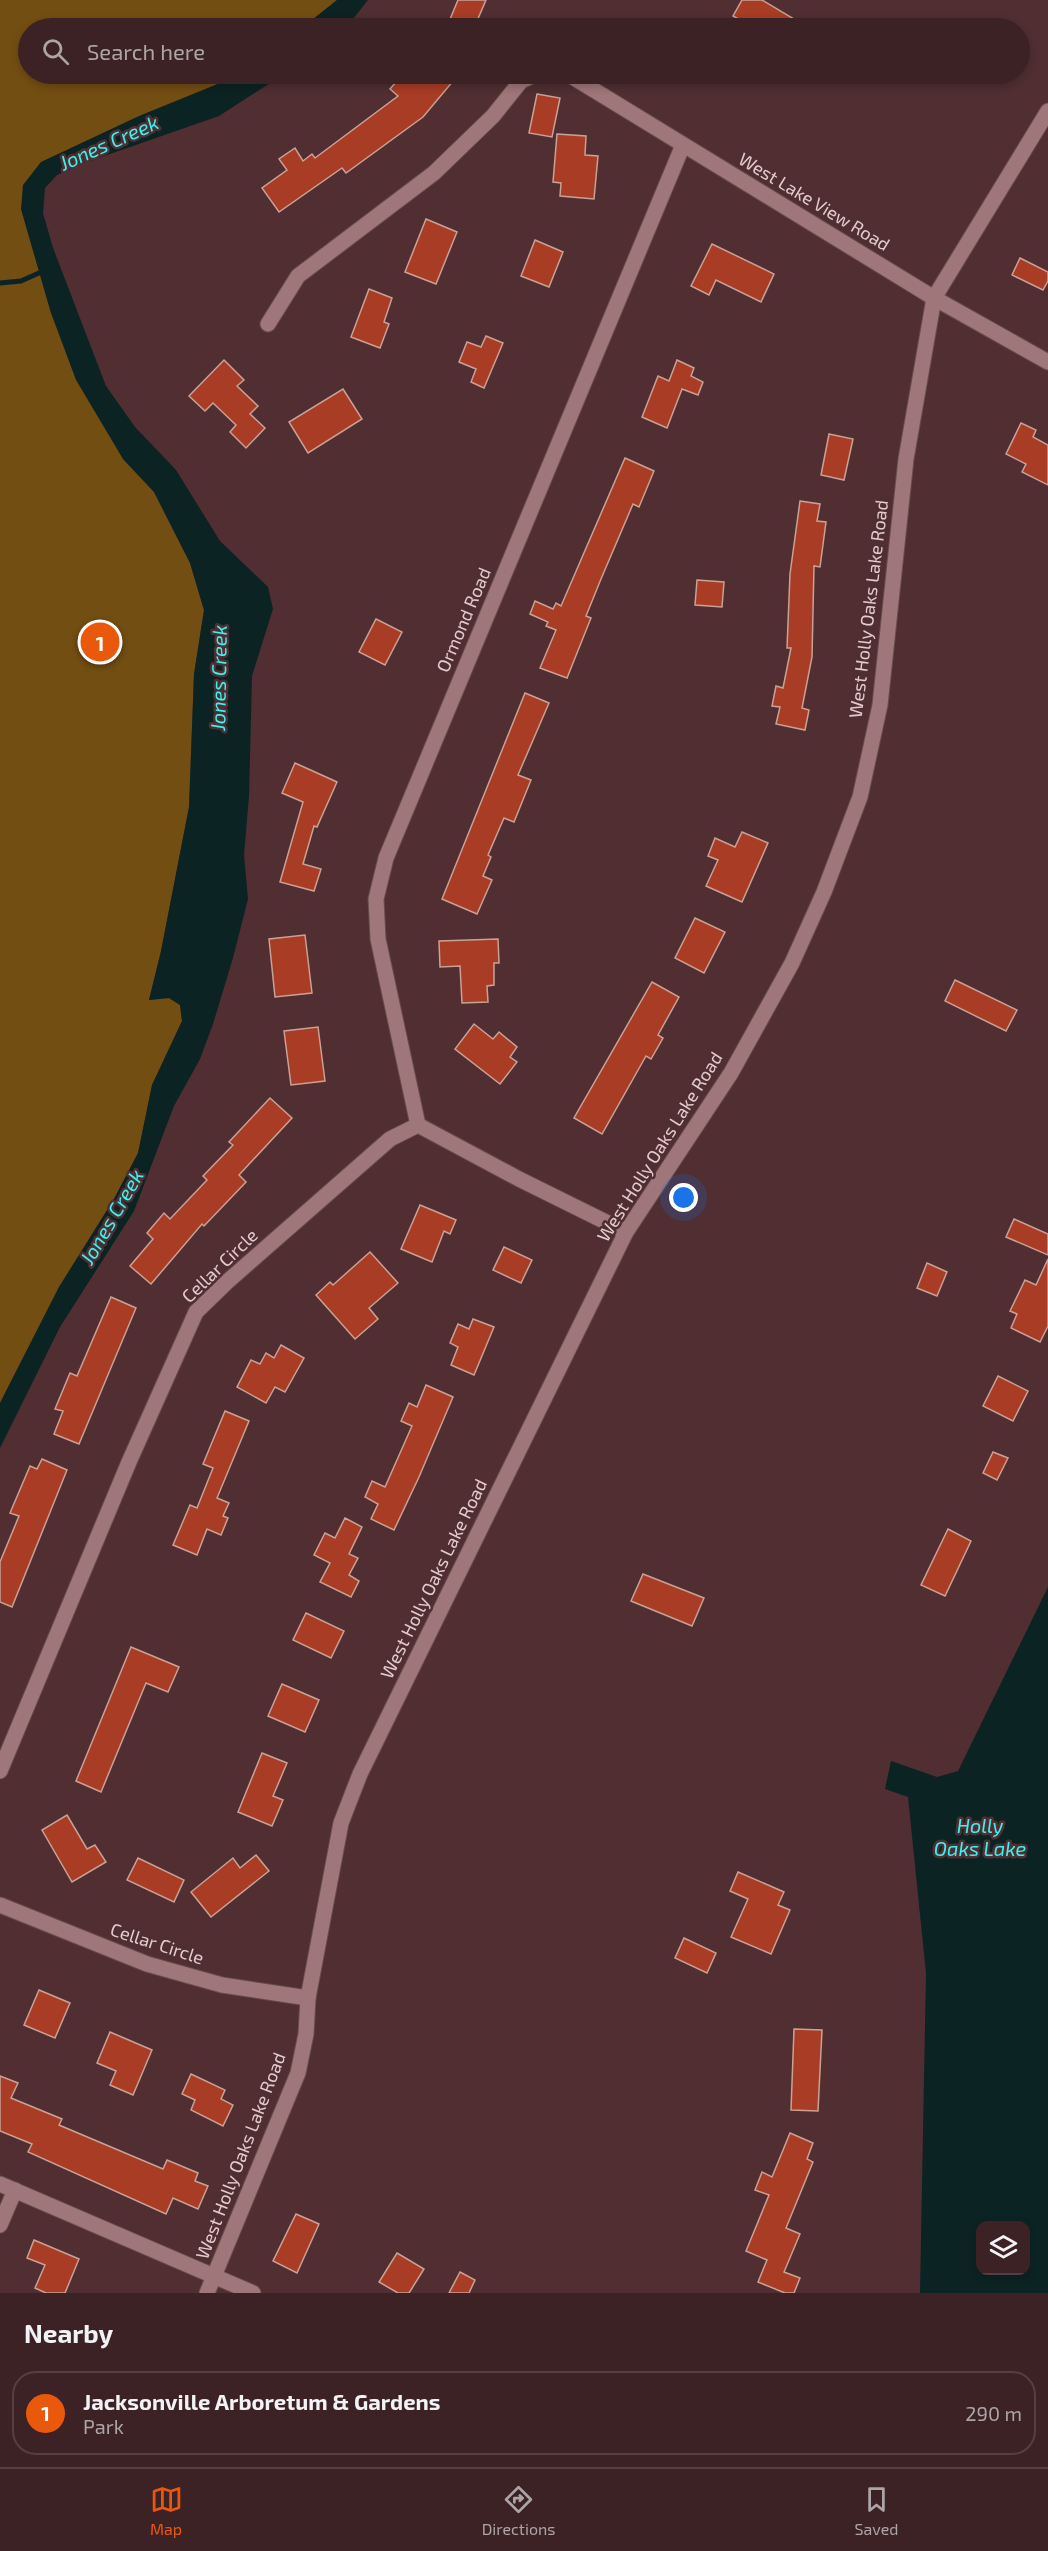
<!DOCTYPE html>
<style>
:root{--surface:#3c2225;--page:#432a2d;--text:#f1f3f6;--muted:#aca4a7;--line:#553f42;--accent:#ea580c}
body{margin:0;font-family:"Exo 2",sans-serif;background:var(--page);color:var(--text)}
.controls{position:absolute;right:18px;bottom:18px;display:grid;overflow:hidden;border-radius:12px;box-shadow:0 3px 9px #0003}
.controls button{width:54px;height:54px;display:grid;place-items:center;padding:0;border:0;border-bottom:2px solid var(--line);background:var(--surface);color:var(--text);font:30px sans-serif}
.you{position:absolute;left:684px;top:1198px;width:21px;height:21px;margin:-15px;border:4px solid #fff;border-radius:50%;background:#1a73e8;box-shadow:0 0 0 9px #1a73e833}
.badge{display:grid;place-items:center;width:39px;height:39px;border-radius:50%;background:var(--accent);color:#fff;font-size:20px;font-weight:700}
.pin{position:absolute;translate:-50% -50%;border:3px solid #fff;box-shadow:0 2px 6px #0006}
.list{margin:0;padding:0;list-style:none}
h2{display:flex;justify-content:space-between;align-items:center;height:78px;margin:0;padding:0 24px;font-size:26px}
h2 small{font-size:20px;font-weight:400;color:var(--muted)}
.list li{display:grid;grid-template-columns:39px 1fr auto;gap:18px;align-items:center;box-sizing:border-box;height:84px;margin:0 12px 12px;padding:0 12px;border:2px solid var(--line);border-radius:24px}
.list b{display:block;font-size:22px;white-space:nowrap}
.list p{margin:0;font-size:20px;white-space:nowrap;color:var(--muted)}
.list em{font-size:20px;font-style:normal;color:var(--muted)}
.icon{flex:none;width:33px;height:33px;fill:none;stroke:currentColor;stroke-width:2;stroke-linecap:round;stroke-linejoin:round}
.map{position:relative;flex:none;width:1048px;height:2293px;overflow:hidden}
.search{position:absolute;background:var(--surface);box-shadow:0 3px 9px #0003;left:18px;right:18px;top:18px;height:66px;display:flex;align-items:center;gap:15px;box-sizing:border-box;padding:0 21px;border-radius:33px;color:var(--muted);font-size:22px}
.sheet{height:174px;background:var(--surface)}
nav{display:flex;justify-content:space-around;align-items:center;box-sizing:border-box;height:84px;border-top:2px solid var(--line);background:var(--surface);font-size:16px;color:var(--muted)}
nav a{display:grid;justify-items:center;gap:3px}
nav .on{color:var(--accent)}
.map>svg:first-child{display:block}
.green{fill:#734e12}
.water{fill:#0c2323;fill-rule:evenodd}
.lines{fill:none;stroke-linecap:round;stroke-linejoin:round}
.stream{stroke:#0c2323;stroke-width:5}
.building{fill:#a83c25;stroke:#caa197;stroke-width:1.5}
.minor-casing{stroke:#694c4f;stroke-width:17}
.minor{stroke:#9f7679;stroke-width:15}
.labels{text-anchor:middle;stroke-width:5;stroke-linejoin:round;paint-order:stroke}
.street-label{font-size:18px;fill:#e3ccce;stroke:#502e31}
.water-label{font-size:20px;font-style:italic;fill:#37f4f2;stroke:#502e31}
</style>
<div class="map">
<svg width="1048" height="2293" viewBox="0 0 1048 2293">
<rect width="100%" height="100%" fill="#502e31"/>
<!-- green -->
<path class="green" d="M0 0H337L302 28H28V74H235L220 83 41 162 21 209 51 313 123 459 154 492 190 563 204 610 194 674 189 807 161 951 149 1000 169 998 180 1005 182 1021 152 1085 138 1153 114 1199 59 1287 0 1403Z"/>
<!-- water -->
<g class="water">
<path d="M337 0H368L346 28H302Z"/>
<path d="M235 74H284L219 116 84 163 57 175 45 188 43 213 53 248 106 386 135 427 176 470 220 541 268 587 273 609 252 676 249 796 244 855 248 899 233 958 213 1024 200 1059 174 1106 134 1211 60 1327 0 1448V1403L59 1287 114 1199 138 1153 152 1085 182 1021 180 1005 169 998 149 1000 161 951 189 807 194 674 204 610 190 563 154 492 123 459 76 380 51 313 21 209 23 185 41 162 139 116 220 83Z"/>
<path d="M1048 1587V2293H920L926 1973 908 1797 885 1789 891 1761 937 1777 958 1771ZM980 2226H1026V2270H980Z"/>
</g>
<g class="lines">
<!-- stream -->
<path class="stream" d="M0 283 21 281 39 273"/>
</g>
<!-- building -->
<g class="building">
<path d="M458 0H486L474 28H460L448 24Z"/>
<path d="M742 0H762L809 28H754L733 16Z"/>
<path d="M403 74H459L423 117 346 173 342 168 279 212 262 188 287 170 279 159 295 148 303 161 312 154 315 158 398 96 390 89Z"/>
<path d="M537 94 560 98 552 137 529 133Z"/>
<path d="M557 134 586 136 585 155 598 156 594 199 560 196 561 183 553 182Z"/>
<path d="M426 219 457 232 436 284 405 272Z"/>
<path d="M535 240 563 252 549 287 521 276Z"/>
<path d="M712 244 774 274 761 302 716 280 709 295 691 286Z"/>
<path d="M1020 258 1048 272V281L1043 290 1012 275Z"/>
<path d="M369 289 392 298 384 322 389 324 380 348 351 337Z"/>
<path d="M486 336 503 343 484 388 471 382 476 369 459 362 467 342 481 347Z"/>
<path d="M224 360 244 380 237 386 258 406 250 414 265 428 246 448 230 432 236 425 213 403 205 411 189 396Z"/>
<path d="M677 360 694 368 691 376 703 382 698 395 682 389 667 428 642 417 658 376 669 381Z"/>
<path d="M343 389 362 419 308 453 289 422Z"/>
<path d="M1021 423 1036 430 1033 437 1048 445V485L1022 472 1026 464 1006 454Z"/>
<path d="M829 434 853 439 844 480 821 475Z"/>
<path d="M625 458 654 471 639 507 633 504 601 579 586 616 591 618 567 678 540 668 556 630 546 626 548 622 530 614 535 601 553 609 556 603 561 606Z"/>
<path d="M800 501 820 504 817 521 826 522 820 567 814 566 812 657 802 708 809 710 805 730 776 724 780 707 772 706 776 686 783 688 791 648H787L790 574Z"/>
<path d="M697 580 724 582 722 607 695 605Z"/>
<path d="M376 619 402 632 385 665 359 652Z"/>
<path d="M525 693 549 703 518 775 531 780 514 822 504 818 488 855 491 857 483 876 492 880 477 914 442 899Z"/>
<path d="M295 763 337 782 317 827 314 826 303 864 321 869 314 891 280 882 303 802 282 793Z"/>
<path d="M742 832 768 843 742 902 706 886 718 860 708 856 715 838 735 847Z"/>
<path d="M695 918 725 932 704 973 675 958Z"/>
<path d="M305 935 312 993 275 997 269 939Z"/>
<path d="M498 939 499 963H494V985L487 986 488 1002 462 1003 460 966 440 967 439 941Z"/>
<path d="M955 980 1017 1010 1006 1031 945 1001Z"/>
<path d="M652 982 679 997 658 1035 663 1038 651 1059 646 1056 602 1134 574 1118Z"/>
<path d="M474 1024 493 1039 499 1032 517 1047 510 1057 517 1062 500 1084 455 1049Z"/>
<path d="M318 1027 325 1081 291 1085 284 1031Z"/>
<path d="M270 1098 292 1118 239 1175 246 1182 204 1226 202 1224 151 1284 130 1266 153 1239 147 1233 164 1213 170 1219 207 1180 203 1176 233 1145 229 1142Z"/>
<path d="M420 1205 456 1220 450 1234 444 1231 432 1262 401 1249Z"/>
<path d="M1014 1219 1048 1234V1255L1006 1237Z"/>
<path d="M504 1247 532 1260 521 1283 493 1270Z"/>
<path d="M370 1252 398 1283 369 1308 378 1319 355 1339 316 1295 330 1282 333 1285Z"/>
<path d="M1048 1259V1326L1040 1342 1011 1328 1017 1314 1010 1311 1025 1280 1036 1285Z"/>
<path d="M927 1263 947 1272 937 1296 917 1288Z"/>
<path d="M111 1297 136 1308 79 1444 54 1434 63 1411 55 1409 70 1373 77 1376Z"/>
<path d="M473 1319 494 1327 474 1375 451 1365 458 1347 450 1343 458 1324 469 1329Z"/>
<path d="M281 1345 304 1358 285 1392 275 1387 266 1403 237 1387 251 1360 260 1364 266 1353 274 1358Z"/>
<path d="M998 1376 1028 1391 1013 1421 983 1406Z"/>
<path d="M426 1385 453 1397 419 1477 394 1530 371 1519 378 1504 365 1497 372 1481 385 1487 412 1426 401 1421 409 1403 417 1407Z"/>
<path d="M225 1411 249 1421 217 1498 229 1503 223 1516 228 1518 221 1535 207 1529 197 1555 173 1545 190 1505 197 1508 213 1468 203 1464Z"/>
<path d="M993 1452 1008 1458 997 1480 983 1473Z"/>
<path d="M42 1459 67 1470 12 1607 0 1602V1562L19 1516 10 1513 30 1466 37 1469Z"/>
<path d="M345 1518 362 1527 349 1554 358 1558 349 1575 359 1581 351 1597 320 1582 330 1563 314 1555 325 1533 335 1538Z"/>
<path d="M948 1529 971 1541 945 1596 921 1585Z"/>
<path d="M643 1574 704 1598 692 1626 631 1601Z"/>
<path d="M306 1613 344 1631 331 1658 293 1640Z"/>
<path d="M131 1647 179 1667 168 1692 146 1683 101 1792 76 1781Z"/>
<path d="M282 1684 319 1700 305 1732 268 1716Z"/>
<path d="M262 1753 287 1763 273 1796 283 1800 272 1826 238 1812Z"/>
<path d="M67 1815 87 1849 95 1845 106 1862 72 1882 42 1830Z"/>
<path d="M256 1855 269 1871 211 1917 191 1892 233 1858 240 1868Z"/>
<path d="M138 1858 184 1880 174 1902 127 1880Z"/>
<path d="M738 1872 784 1892 778 1905 790 1910 771 1954 731 1937 748 1899 730 1891Z"/>
<path d="M684 1938 716 1953 707 1973 675 1958Z"/>
<path d="M39 1990 70 2003 55 2038 24 2025Z"/>
<path d="M794 2029 822 2030 818 2111 791 2110Z"/>
<path d="M110 2032 152 2050 133 2095 110 2085 116 2071 97 2063Z"/>
<path d="M191 2074 225 2090 221 2099 233 2105 223 2126 191 2110 195 2100 182 2094Z"/>
<path d="M0 2076 18 2083 11 2098 62 2119 59 2125 163 2169 167 2160 198 2173 195 2181 208 2186 198 2209 173 2198 166 2214 28 2152 32 2144 0 2131Z"/>
<path d="M790 2133 813 2143 807 2159 813 2162 786 2228 800 2234 784 2272 800 2278 794 2293H785L758 2282 767 2260 746 2251 769 2195 755 2190 762 2172 772 2177Z"/>
<path d="M296 2214 319 2224 297 2273 273 2261Z"/>
<path d="M34 2240 79 2259 65 2293H46L35 2288 45 2265 27 2258Z"/>
<path d="M397 2253 424 2269 409 2293H398L379 2282Z"/>
<path d="M460 2272 475 2280 469 2293H449Z"/>
</g>
<g class="lines">
<defs>
<g id="minor">
<path d="M561 74 571 76 934 298 1048 362"/>
<path d="M268 324 298 276 434 173 493 116 521 81 537 74"/>
<path d="M418 1125 378 939 376 899 386 858 683 145"/>
<path d="M0 1771 129 1462 196 1312 228 1281 390 1139 418 1125 519 1179 626 1232"/>
<path d="M0 1905 147 1964 222 1985 308 1998"/>
<path d="M0 2184 253 2293"/>
<path d="M0 2225 15 2190"/>
<path d="M207 2293 298 2073 306 2034 308 1998 341 1823 360 1774 626 1232 731 1073 792 963 824 892 860 797 880 705 906 459 934 298 1048 111"/>
</g>
</defs>
<!-- minor casing -->
<use href="#minor" class="minor-casing"/>
<!-- minor -->
<use href="#minor" class="minor"/>
</g>
<g class="labels">
<!-- street labels -->
<g class="street-label">
<text transform="translate(814 202) rotate(31)" y="6">West Lake View Road</text>
<text transform="translate(869 609) rotate(-83)" y="6">West Holly Oaks Lake Road</text>
<text transform="translate(464 620) rotate(-67)" y="6">Ormond Road</text>
<text transform="translate(660 1147) rotate(-58)" y="6">West Holly Oaks Lake Road</text>
<text transform="translate(220 1266) rotate(-44)" y="6">Cellar Circle</text>
<text transform="translate(434 1579) rotate(-64)" y="6">West Holly Oaks Lake Road</text>
<text transform="translate(157 1944) rotate(18)" y="6">Cellar Circle</text>
<text transform="translate(241 2156) rotate(-69)" y="6">West Holly Oaks Lake Road</text>
</g>
<!-- water labels -->
<g class="water-label">
<text transform="translate(109 143) rotate(-24)" y="7">Jones Creek</text>
<text transform="translate(219 678) rotate(-89)" y="7">Jones Creek</text>
<text transform="translate(112 1217) rotate(-60)" y="7">Jones Creek</text>
<text x="980" y="1833">Holly<tspan x="980" dy="23">Oaks Lake</tspan></text>
</g>
</g>
</svg>
<div class="controls">
<button><svg class="icon" aria-label="layers" viewBox="0 0 24 24"><path d="M12 4l9 5-9 5-9-5zM3 14l9 5 9-5"/></svg></button>
</div>
<div class="you"></div>
<div class="pin badge" style="left:100px;top:642px">1</div>
<div class="search"><svg class="icon" aria-label="search" viewBox="0 0 24 24"><circle cx="10" cy="10" r="6"/><path d="M15 15l6 6"/></svg>Search here</div>
</div>
<section class="sheet">
<h2>Nearby<small></small></h2>
<ul class="list">
<li><span class="badge">1</span><div><b>Jacksonville Arboretum &amp; Gardens</b><p>Park</p></div><em>290 m</em></li>
</ul>
</section>
<nav>
<a class="on"><svg class="icon" aria-label="map" viewBox="0 0 24 24"><path d="M3 6l6-2 6 2 6-2v14l-6 2-6-2-6 2zM9 4v14M15 6v14"/></svg>Map</a>
<a><svg class="icon" aria-label="directions" viewBox="0 0 24 24"><path d="M12 3l9 9-9 9-9-9zM9 14v-3h6M13 9l2 2-2 2"/></svg>Directions</a>
<a><svg class="icon" aria-label="saved" viewBox="0 0 24 24"><path d="M7 4h10v16l-5-4-5 4z"/></svg>Saved</a>
</nav>
